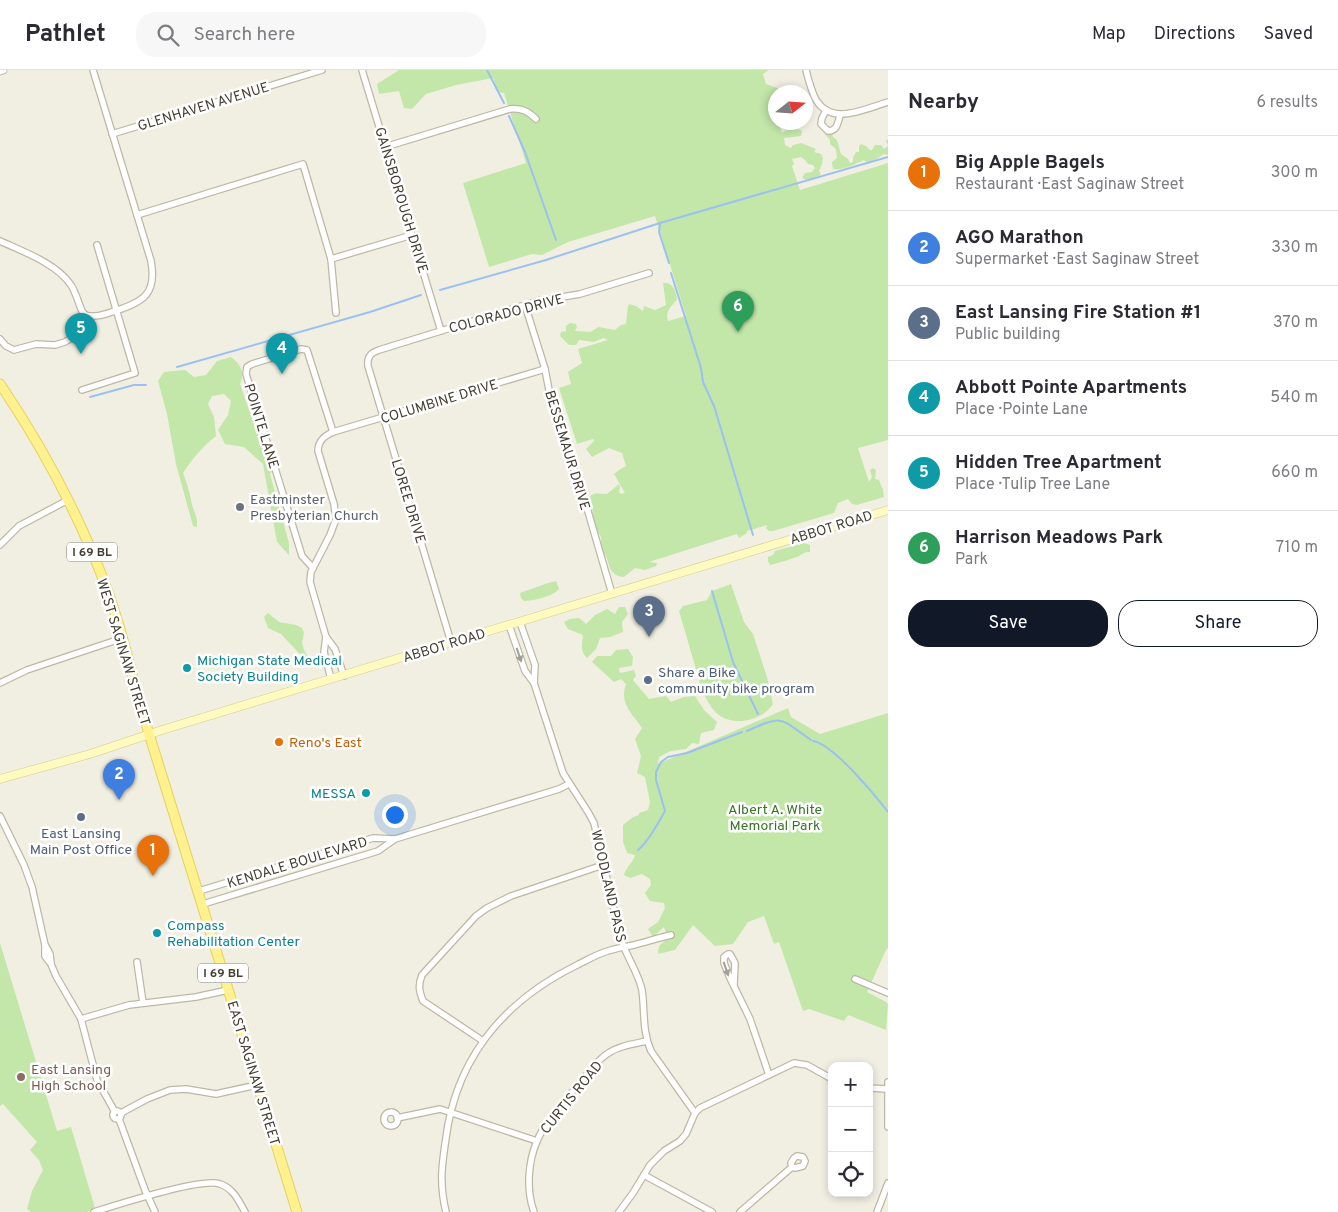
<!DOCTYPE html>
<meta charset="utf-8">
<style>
:root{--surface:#fff;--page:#f7f7f7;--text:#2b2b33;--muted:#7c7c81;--line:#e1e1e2;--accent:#111827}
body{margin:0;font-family:Overpass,sans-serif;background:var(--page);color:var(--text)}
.controls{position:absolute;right:15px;bottom:15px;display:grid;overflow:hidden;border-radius:10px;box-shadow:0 2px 8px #0003}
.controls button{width:45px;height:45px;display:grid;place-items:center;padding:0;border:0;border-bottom:1px solid var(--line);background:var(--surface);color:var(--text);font:25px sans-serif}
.compass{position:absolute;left:768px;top:15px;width:45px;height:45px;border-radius:50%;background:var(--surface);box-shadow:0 2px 8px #0003;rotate:73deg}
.you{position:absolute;left:394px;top:744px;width:18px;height:18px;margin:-12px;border:4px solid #fff;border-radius:50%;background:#1a73e8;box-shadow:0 0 0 8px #1a73e833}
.badge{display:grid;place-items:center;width:32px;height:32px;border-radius:50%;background:var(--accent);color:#fff;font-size:16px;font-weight:700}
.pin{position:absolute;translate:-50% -41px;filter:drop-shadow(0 1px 2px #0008)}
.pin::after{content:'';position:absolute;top:26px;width:18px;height:15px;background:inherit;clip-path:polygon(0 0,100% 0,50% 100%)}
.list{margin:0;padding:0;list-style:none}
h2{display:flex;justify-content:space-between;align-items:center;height:65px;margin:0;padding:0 20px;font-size:21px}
h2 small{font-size:16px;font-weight:400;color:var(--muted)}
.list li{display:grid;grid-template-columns:32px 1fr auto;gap:15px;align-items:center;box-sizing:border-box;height:75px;padding:0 20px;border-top:1px solid var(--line)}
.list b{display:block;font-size:19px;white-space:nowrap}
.list p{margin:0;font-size:16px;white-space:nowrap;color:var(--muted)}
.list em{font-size:16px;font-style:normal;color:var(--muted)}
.actions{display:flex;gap:10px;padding:15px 20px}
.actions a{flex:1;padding:11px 0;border:1px solid var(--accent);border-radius:20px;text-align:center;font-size:18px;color:var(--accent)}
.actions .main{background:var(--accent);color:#fff}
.icon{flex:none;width:28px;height:28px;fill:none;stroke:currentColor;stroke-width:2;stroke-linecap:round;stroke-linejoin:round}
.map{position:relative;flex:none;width:888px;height:1142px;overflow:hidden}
header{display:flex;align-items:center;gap:30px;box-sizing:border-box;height:70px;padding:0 25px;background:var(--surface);border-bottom:1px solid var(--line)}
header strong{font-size:24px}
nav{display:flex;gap:28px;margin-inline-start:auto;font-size:18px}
.search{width:350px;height:45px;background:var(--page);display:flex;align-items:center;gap:12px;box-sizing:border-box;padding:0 18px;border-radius:20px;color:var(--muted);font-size:19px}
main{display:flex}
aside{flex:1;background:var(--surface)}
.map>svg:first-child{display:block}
.green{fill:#c2e7a9}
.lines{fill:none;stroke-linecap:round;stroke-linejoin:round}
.stream{stroke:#9cc1f1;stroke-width:2}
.minor-casing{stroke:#bdb8a5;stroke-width:8}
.tertiary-casing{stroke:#bdb8a5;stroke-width:9}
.secondary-casing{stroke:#d3cc91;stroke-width:9}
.primary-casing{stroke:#e5d15d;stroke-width:11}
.minor{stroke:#fff;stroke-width:5.5}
.tertiary{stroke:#fff;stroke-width:7}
.secondary{stroke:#fffabf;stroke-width:8}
.primary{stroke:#fff18e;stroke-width:9}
.oneway{fill:#a19f99}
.worship-dot{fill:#6b7280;stroke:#fff;stroke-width:2}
.culture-dot{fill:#0f9aa8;stroke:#fff;stroke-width:2}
.service-dot{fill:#5c6f8a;stroke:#fff;stroke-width:2}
.food-dot{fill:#e8710a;stroke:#fff;stroke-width:2}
.education-dot{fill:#8d6e63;stroke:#fff;stroke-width:2}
.labels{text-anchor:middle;stroke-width:5;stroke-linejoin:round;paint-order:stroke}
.shield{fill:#fff;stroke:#7b7970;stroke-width:1}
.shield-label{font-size:12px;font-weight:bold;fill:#433f33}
.street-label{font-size:14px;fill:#433f33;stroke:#fff}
.worship-label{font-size:14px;fill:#5b616d;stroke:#fff;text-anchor:start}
.culture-label{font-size:14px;fill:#0d838f;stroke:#fff;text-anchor:start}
.service-label{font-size:14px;fill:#4e5e75;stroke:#fff;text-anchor:start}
.food-label{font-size:14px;fill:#c56008;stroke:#fff;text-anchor:start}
.park-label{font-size:14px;fill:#377526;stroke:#fff}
.education-label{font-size:14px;fill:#785e54;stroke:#fff;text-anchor:start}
</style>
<header>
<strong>Pathlet</strong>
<div class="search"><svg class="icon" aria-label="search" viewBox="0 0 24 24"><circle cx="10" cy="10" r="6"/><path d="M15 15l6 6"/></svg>Search here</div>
<nav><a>Map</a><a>Directions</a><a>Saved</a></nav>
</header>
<main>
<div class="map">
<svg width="888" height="1142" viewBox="0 0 888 1142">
<rect width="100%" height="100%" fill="#f1efe2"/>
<!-- green -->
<g class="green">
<path d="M399 0H769L763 4 766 14 777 18 780 22H776V52L781 53 779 54 782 63C787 59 796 57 802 61L801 66 784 68 785 75 791 78 793 75 801 73 816 79 814 82 821 84 823 88 822 94 819 101 821 104 819 106 806 110 802 108 805 103 812 102 815 98 813 95 808 94 805 90 801 87 792 89 794 94 792 96 800 120 888 93V370L858 378 869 412 872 407 870 400 873 398 876 400 875 409 879 410 883 420 884 427 857 435 852 434 848 429 838 433 834 443 773 461H769L766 458 767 455 747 461V463L739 468 737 464 649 492 657 493 656 496 645 500 635 498 624 507C605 505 612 490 602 481L600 474C604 466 598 464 595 457 591 448 595 438 588 430 591 421 599 424 607 424L619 414 620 417 619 422 621 424 625 423 614 404 619 400 626 396 622 383 609 378 592 387 586 379 594 371 593 369 577 374 559 318 571 314 568 302 582 293 578 279 608 270 603 268 594 272 579 270 576 275H569L560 266 561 262 566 261V256L570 253 576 254 577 257 575 261 590 262 599 257 615 260 621 255 626 254 628 236 629 234 636 236 643 241 644 236 655 240 666 235 663 213C673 211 676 222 677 230 671 236 665 242 668 251L686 246 655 146 568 172 542 185 532 184 489 197 463 113 526 93 504 23 498 22 493 8 456 15 426 24 412 39 404 38 399 21 379 24 377 14Z"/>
<path d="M828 62 832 63 833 67 837 70 841 84 848 89 850 93 853 92V88L856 82H859V76L861 74 866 76 870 80H872L875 75H881L884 79 888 76 886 71 888 69V85L884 84 868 94 864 90C853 95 845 100 833 99L832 92 837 88 836 79 830 74V70L825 64Z"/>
<path d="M231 287C241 294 245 303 240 314L259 368 267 381V393L272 401 270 404 289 473V485L277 472 263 394 244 377 225 374 218 360 228 345 231 331 224 324 212 326 208 334 214 347 216 366C203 376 192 389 183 403 187 412 189 421 191 430 193 442 198 445 197 457L193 456 176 394 167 344 158 311 164 302 185 300 194 307 206 305 217 291Z"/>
<path d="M804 473 810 475V482C804 482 804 483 799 486 795 488 775 494 770 495L768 491V487L773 485 775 481Z"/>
<path d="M556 511 559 519C554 526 533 531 524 531L521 528 520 523C532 519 543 514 556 511Z"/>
<path d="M731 514 744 552 753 564 767 607 773 634C763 650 735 657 719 645 712 640 707 630 703 623L679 541 683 536 707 530 712 521Z"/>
<path d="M619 537H625L628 544 622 552 623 562 610 567 600 568 596 579 587 588C580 582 582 573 583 565L568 559 564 552 570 549 579 548 586 554 595 545 607 539 615 544Z"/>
<path d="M268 543 279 552 296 555 302 558 304 563 302 573 304 580 314 595 313 596 310 595 281 564 268 558 264 547Z"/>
<path d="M628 579 633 587 632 596 619 598 620 603 634 600 636 606 633 610 649 629 666 626 671 632 684 627 695 626 704 640 717 652 714 660 701 663 699 674 692 673 686 679 671 681 659 687 658 694 788 638 791 647 820 664 888 643V878L886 880 867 922 886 932 888 934 886 960 848 945 844 951 809 939 803 941 779 872 774 874 764 846 748 852 733 874 715 876 693 855 675 880 658 884 659 876 668 868 664 857 653 867 648 859 658 852 665 838 664 833 650 831 645 823 651 815 650 809 642 804 630 808 624 805C626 797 633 793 635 785L627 783 623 772V755L633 747 639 745V743L648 740 650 732 645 707 637 703 641 686 635 669 642 658C632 643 619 634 626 614L621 609 614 612 592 592 597 586H611L616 580Z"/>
<path d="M0 873 57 1061 71 1057 95 1138 87 1142H31L27 1139 32 1121 43 1100 39 1090 30 1080 37 1072 3 1034 0 1036Z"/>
</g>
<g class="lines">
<!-- stream -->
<g class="stream">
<path d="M487 0 504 33"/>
<path d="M509 46 525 82 556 170"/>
<path d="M669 193 659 162 660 153 888 87"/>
<path d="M671 203 701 298 703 312 714 336 753 465"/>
<path d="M440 220 546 190 660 153"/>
<path d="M177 297 370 242 421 225"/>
<path d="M90 327 134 315H146"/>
<path d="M712 521 733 592 758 644"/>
<path d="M747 661C784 644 779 648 811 670"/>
<path d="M813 671C833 674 875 725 888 742"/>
<path d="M638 780C647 773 659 752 665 741L656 710V702L661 692 668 687 687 683 742 662"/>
</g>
<defs>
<g id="minor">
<path d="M362 0 441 261"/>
<path d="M806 0C808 9 811 18 814 26 829 58 864 39 888 32"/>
<path d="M826 40 822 48 821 54 828 61C837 61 838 53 840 45"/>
<path d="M112 64 322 0"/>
<path d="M385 77 510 39C522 38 528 41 536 49"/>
<path d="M137 145 303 94 331 189 336 243"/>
<path d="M0 171C24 182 56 193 71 215 76 223 78 232 82 241L85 245"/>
<path d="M331 189 412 165"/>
<path d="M525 235 545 299 552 336 563 372 580 414 612 524"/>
<path d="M85 245C96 248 105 244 115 241 144 232 157 223 151 191L93 0"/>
<path d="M0 269 6 276 14 280 36 274 55 275 65 272 77 264 85 245"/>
<path d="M82 320 135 303 97 175"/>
<path d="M0 475 19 456 68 430"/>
<path d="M313 498 302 486 246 304 247 297 252 294 301 279 307 280 333 362"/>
<path d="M520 552 535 595 534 613 563 703 588 742 594 753 620 866C625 885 638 901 642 920 645 941 642 961 651 981L695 1043"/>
<path d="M509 555 525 601 534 613"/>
<path d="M326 567 324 582 331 609"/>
<path d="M451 572 368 296C367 286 371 283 379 280L538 231 580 224 649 203"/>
<path d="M344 606 335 579 326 567 310 512 311 502 330 465 336 449 334 434 318 381C318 371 324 366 333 362L545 299"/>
<path d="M0 613 27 600 123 568"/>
<path d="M0 746 24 795 32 817 45 875V886L51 894 56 906 81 949 97 1010 115 1042"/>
<path d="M199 821 373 768 395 769"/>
<path d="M203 834 378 781 395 769 559 719 569 714"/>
<path d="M45 875 50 884 51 894"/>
<path d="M137 892 143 933"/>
<path d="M855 909 888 923"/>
<path d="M734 915 735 893 730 884H728L724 887V893L730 908 750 949 769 1005"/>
<path d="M81 949 129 935 196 927 228 920"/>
<path d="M483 971 423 931C419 921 418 915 422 905L476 846 487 838 511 826 603 795"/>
<path d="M888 1012V1057"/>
<path d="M869 1018 887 1019"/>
<circle cx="117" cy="1045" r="4"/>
<circle cx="391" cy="1049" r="7"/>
<path d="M121 1043 147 1029 170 1020 186 1019 216 1024 257 1015"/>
<path d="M397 1048 440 1039 537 1071"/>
<path d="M119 1049 145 1120 155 1142"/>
<path d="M644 1105 712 1142"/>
<path d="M94 1142C116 1135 203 1107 220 1114 233 1118 239 1131 245 1142"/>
<path d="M446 1142C438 1109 443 1088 448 1055 462 980 510 928 577 895 587 890 597 884 608 881 616 878 625 877 634 875 646 872 658 868 671 865"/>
<path d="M534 1142C526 1120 528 1092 537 1071 546 1050 564 1032 578 1015 587 1005 595 992 607 984 618 976 633 974 647 971"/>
<path d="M619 1142 633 1123 650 1095 664 1081 680 1071 686 1064 695 1043 700 1038 794 993 807 995 832 1009"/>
<path d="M740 1142 792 1097 791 1093 794 1088 797 1086 803 1087 805 1091 803 1096 795 1098 792 1097"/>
<path d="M877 1142 888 1113"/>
</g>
<path id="tertiary" d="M0 1 3 0"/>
<path id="secondary" d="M0 709 90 684 162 660 888 440"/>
<path id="primary" d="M0 314C44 379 81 449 108 522 124 566 133 611 146 654 196 817 247 979 297 1142"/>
</defs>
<!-- minor casing -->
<use href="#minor" class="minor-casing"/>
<!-- tertiary casing -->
<use href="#tertiary" class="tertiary-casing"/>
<!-- secondary casing -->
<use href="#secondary" class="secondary-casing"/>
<!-- primary casing -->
<use href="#primary" class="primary-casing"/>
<!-- minor -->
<use href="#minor" class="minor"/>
<!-- tertiary -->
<use href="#tertiary" class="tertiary"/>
<!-- secondary -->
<use href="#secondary" class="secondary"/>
<!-- primary -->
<use href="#primary" class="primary"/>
</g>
<!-- one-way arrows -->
<defs><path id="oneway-solid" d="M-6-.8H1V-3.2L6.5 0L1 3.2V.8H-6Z" transform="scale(1.25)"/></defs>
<g class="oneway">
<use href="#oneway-solid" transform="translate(519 585) rotate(71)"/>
<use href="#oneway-solid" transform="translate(726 899) rotate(71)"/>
</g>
<!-- markers -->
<circle class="worship-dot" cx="240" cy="437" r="5"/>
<g class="culture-dot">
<circle cx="187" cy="598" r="5"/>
<circle cx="366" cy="723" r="5"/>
<circle cx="157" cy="863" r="5"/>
</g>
<g class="service-dot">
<circle cx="648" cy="610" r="5"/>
<circle cx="81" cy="747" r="5"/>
</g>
<circle class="food-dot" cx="279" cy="672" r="5"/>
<circle class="education-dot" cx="21" cy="1007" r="5"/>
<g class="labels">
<!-- shield labels -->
<g class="shield">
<rect x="67" y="472.5" width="50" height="19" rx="4"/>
<rect x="198" y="893.5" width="50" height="19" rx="4"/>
</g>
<g class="shield-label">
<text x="92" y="486">I 69 BL</text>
<text x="223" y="907">I 69 BL</text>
</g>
<!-- street labels -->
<g class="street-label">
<text transform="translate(203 36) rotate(-17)" y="5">GLENHAVEN AVENUE</text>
<text transform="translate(402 130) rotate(73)" y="5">GAINSBOROUGH DRIVE</text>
<text transform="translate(506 243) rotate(-15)" y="5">COLORADO DRIVE</text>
<text transform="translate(439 331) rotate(-17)" y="5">COLUMBINE DRIVE</text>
<text transform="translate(262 356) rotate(73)" y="5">POINTE LANE</text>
<text transform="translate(568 380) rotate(73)" y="5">BESSEMAUR DRIVE</text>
<text transform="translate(409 431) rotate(73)" y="5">LOREE DRIVE</text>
<text transform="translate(831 457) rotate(-17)" y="5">ABBOT ROAD</text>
<text transform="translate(444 575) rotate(-17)" y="5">ABBOT ROAD</text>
<text transform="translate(124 582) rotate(73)" y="5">WEST SAGINAW STREET</text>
<text transform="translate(297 792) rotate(-17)" y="5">KENDALE BOULEVARD</text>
<text transform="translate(609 816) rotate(77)" y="5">WOODLAND PASS</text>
<text transform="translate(254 1003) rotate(73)" y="5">EAST SAGINAW STREET</text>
<text transform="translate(571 1027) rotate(-51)" y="5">CURTIS ROAD</text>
</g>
<!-- worship labels -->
<g class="worship-label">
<text x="250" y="434">Eastminster<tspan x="250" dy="16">Presbyterian Church</tspan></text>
</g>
<!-- culture labels -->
<g class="culture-label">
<text x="197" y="595">Michigan State Medical<tspan x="197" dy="16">Society Building</tspan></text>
<text x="356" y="728" text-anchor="end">MESSA</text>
<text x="167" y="860">Compass<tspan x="167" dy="16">Rehabilitation Center</tspan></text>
</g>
<!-- service labels -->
<g class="service-label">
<text x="658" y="607">Share a Bike<tspan x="658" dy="16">community bike program</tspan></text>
<text x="81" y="768" text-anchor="middle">East Lansing<tspan x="81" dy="16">Main Post Office</tspan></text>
</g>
<!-- food labels -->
<g class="food-label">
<text x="289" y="677">Reno's East</text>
</g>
<!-- park labels -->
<g class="park-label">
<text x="775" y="744">Albert A. White<tspan x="775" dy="16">Memorial Park</tspan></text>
</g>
<!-- education labels -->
<g class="education-label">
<text x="31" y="1004">East Lansing<tspan x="31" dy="16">High School</tspan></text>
</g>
</g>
</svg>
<div class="controls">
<button>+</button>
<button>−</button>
<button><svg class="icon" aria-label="locate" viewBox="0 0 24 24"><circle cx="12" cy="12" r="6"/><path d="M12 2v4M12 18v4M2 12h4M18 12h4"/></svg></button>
</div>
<svg class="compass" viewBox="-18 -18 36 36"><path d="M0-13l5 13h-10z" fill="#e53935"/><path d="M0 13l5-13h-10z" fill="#7c7c81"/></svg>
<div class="you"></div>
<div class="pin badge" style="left:153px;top:806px;background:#e8710a">1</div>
<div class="pin badge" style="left:119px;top:730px;background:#3f7fe0">2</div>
<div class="pin badge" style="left:649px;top:567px;background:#5c6f8a">3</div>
<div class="pin badge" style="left:282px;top:304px;background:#0f9aa8">4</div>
<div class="pin badge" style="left:81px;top:284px;background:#0f9aa8">5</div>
<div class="pin badge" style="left:738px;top:262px;background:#2e9e5b">6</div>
</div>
<aside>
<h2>Nearby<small>6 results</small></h2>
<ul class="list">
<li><span class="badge" style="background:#e8710a">1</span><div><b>Big Apple Bagels</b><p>Restaurant · East Saginaw Street</p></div><em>300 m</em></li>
<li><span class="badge" style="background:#3f7fe0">2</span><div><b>AGO Marathon</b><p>Supermarket · East Saginaw Street</p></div><em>330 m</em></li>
<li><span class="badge" style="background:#5c6f8a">3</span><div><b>East Lansing Fire Station #1</b><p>Public building</p></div><em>370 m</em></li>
<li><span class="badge" style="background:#0f9aa8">4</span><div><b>Abbott Pointe Apartments</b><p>Place · Pointe Lane</p></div><em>540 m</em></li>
<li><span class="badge" style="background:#0f9aa8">5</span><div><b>Hidden Tree Apartment</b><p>Place · Tulip Tree Lane</p></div><em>660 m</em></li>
<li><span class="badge" style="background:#2e9e5b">6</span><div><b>Harrison Meadows Park</b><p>Park</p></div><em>710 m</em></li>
</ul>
<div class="actions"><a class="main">Save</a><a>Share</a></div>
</aside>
</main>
